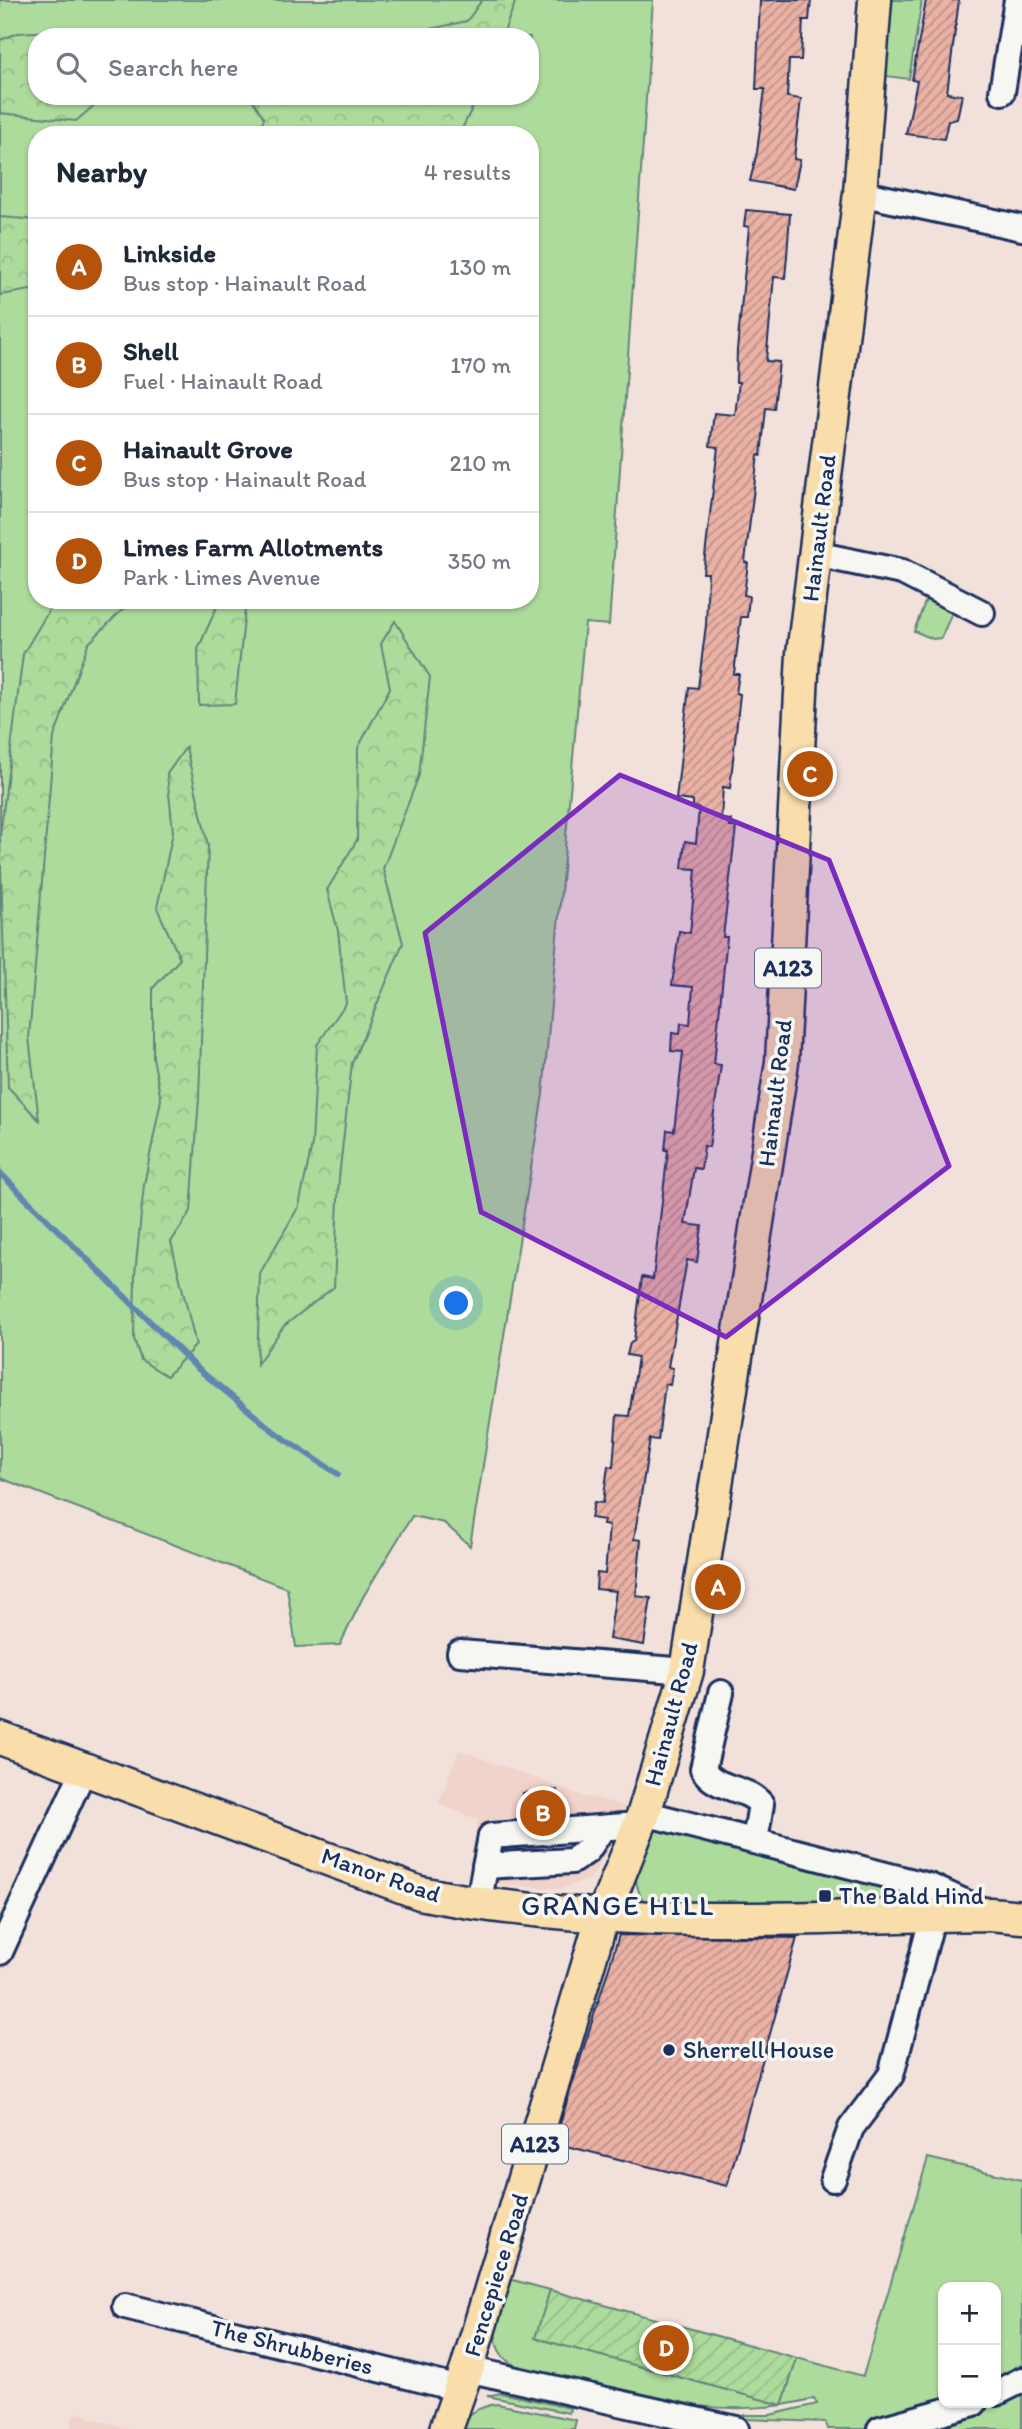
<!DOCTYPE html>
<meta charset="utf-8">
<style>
:root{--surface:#fff;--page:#f2f2f3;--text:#1f2937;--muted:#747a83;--line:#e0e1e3;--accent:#b45309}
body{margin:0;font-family:Itim,sans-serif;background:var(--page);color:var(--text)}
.controls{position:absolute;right:21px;bottom:21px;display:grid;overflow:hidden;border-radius:14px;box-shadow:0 2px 5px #0004}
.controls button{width:63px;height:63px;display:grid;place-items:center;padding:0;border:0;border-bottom:2px solid var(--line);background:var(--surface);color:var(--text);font:35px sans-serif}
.you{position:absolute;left:457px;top:1304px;width:24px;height:24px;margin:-18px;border:5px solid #fff;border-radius:50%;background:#1a73e8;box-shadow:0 0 0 10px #1a73e833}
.badge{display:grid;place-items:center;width:46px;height:46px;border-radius:50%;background:var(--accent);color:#fff;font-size:23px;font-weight:700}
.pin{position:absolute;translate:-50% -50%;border:4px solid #fff;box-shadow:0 2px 7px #0006}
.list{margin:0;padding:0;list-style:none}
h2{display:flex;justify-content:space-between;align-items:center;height:91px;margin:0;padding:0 28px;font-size:30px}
h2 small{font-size:23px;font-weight:400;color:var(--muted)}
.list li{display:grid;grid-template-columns:46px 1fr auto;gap:21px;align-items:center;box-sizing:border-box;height:98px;padding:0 28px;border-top:2px solid var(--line)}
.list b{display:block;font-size:26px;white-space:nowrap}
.list p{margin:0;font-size:23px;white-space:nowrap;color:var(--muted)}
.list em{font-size:23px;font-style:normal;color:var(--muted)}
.icon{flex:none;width:38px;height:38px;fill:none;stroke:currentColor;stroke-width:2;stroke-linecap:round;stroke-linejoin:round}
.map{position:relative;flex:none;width:1022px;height:2429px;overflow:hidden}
.search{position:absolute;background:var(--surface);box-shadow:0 2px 5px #0004;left:28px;top:28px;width:511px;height:77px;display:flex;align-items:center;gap:18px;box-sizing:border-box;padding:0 24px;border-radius:28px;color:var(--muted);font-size:26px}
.panel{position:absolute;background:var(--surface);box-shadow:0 2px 5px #0004;left:28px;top:126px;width:511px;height:483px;border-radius:28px}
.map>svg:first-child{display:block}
.built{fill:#f0d3ca}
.green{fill:#addb9b;stroke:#64857c;stroke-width:2;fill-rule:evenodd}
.forest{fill:url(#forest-crowns);stroke:#64857c;stroke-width:2}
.garden{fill:url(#garden-furrows);stroke:#64857c;stroke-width:2}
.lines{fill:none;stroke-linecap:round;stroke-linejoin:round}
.stream{stroke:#5e87b1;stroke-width:6}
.building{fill:url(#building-hatch);stroke:#1b2f5e;stroke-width:2}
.minor-casing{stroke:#1b2f5e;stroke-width:30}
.major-casing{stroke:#1b2f5e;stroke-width:37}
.minor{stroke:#f6f6f2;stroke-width:24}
.major{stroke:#f9ddab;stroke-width:32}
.marked{fill:#7b2cbf;fill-opacity:0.2;stroke:#7b2cbf;stroke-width:5;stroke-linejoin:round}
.poi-dot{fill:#1b2f5e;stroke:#f6f6f2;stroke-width:2.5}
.labels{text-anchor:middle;stroke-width:7;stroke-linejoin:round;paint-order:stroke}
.shield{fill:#f6f6f2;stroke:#5d6b8a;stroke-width:2}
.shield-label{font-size:23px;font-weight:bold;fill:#1b2f5e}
.street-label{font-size:24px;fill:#1b2f5e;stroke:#f6f6f2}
.poi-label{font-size:24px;fill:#1b2f5e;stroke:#f6f6f2;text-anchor:start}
.quarter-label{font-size:28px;letter-spacing:2px;fill:#1b2f5e;stroke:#f6f6f2}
</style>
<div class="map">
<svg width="1022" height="2429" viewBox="0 0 1022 2429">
<defs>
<pattern id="forest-crowns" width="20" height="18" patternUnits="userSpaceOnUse" patternTransform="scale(1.75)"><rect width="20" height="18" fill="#addb9b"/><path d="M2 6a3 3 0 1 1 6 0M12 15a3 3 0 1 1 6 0" fill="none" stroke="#94bc88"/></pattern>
<pattern id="garden-furrows" width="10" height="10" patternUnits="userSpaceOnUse" patternTransform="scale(1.75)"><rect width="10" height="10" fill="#addb9b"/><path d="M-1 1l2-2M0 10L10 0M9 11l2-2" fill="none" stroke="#94bc88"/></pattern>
<pattern id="building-hatch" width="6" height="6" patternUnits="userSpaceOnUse" patternTransform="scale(1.75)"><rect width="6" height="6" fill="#eab1a4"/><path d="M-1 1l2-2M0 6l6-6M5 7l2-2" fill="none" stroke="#bd9089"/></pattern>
</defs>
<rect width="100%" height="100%" fill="#f2e1db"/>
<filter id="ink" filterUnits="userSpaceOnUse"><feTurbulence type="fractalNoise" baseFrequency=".0143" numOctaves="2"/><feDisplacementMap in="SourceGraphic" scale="14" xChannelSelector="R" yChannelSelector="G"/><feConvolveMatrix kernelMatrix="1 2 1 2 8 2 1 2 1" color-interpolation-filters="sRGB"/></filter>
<g filter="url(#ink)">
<!-- built -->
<g class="built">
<path d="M459 1750 588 1798 595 1797 625 1807 614 1839 591 1878 561 1889 497 1884 468 1876 478 1820 438 1804Z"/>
<path d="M75 2412 128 2429H70Z"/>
</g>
<!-- green -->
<g class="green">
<path d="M0 0H653L609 625 585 623 543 1094 470 1546 444 1523 412 1516 363 1597 340 1645 296 1647 287 1588 0 1478ZM37 37H530V96H37ZM37 135H530V600H37Z"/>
<path d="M884 0H922L909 79 878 75Z"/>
<path d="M927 597 951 608 952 613 941 638 933 639 914 631Z"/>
<path d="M651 1822 957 1904 646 1905C626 1877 639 1851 651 1822Z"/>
<path d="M928 2158 1022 2180V2429H828L825 2422 743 2419 744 2415H770L817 2404 814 2398C719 2426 621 2390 527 2370 478 2357 498 2313 509 2279L550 2290 536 2338 782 2405 797 2358 863 2376ZM943 2287H996V2403H943Z"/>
<path d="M501 2393 570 2408 569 2413 487 2396Z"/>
<path d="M497 2404 576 2420 574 2429H459C465 2413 482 2406 497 2404Z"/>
</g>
<!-- forest -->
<g class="forest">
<path d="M482 0H516L502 37H406L407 34 467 21Z"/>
<path d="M88 29 93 37H37V96H105L76 121 0 113V40L18 33Z"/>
<path d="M250 96H478L459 135H258L264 118Z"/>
<path d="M0 217 37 220V289L0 295Z"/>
<path d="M55 600H132L88 644 54 737 29 1038 39 1120 8 1087 0 836 23 654Z"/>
<path d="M220 600H246L235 704 199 705 198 649Z"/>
<path d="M395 621 430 677 419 775 383 869 403 943 352 1063 339 1177 334 1287 284 1326 257 1364 260 1273 299 1206 312 1145 317 1045 346 1003 338 931 327 890 357 840 358 748 390 688 381 644Z"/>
<path d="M186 747 208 845 199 1098 191 1211 171 1242 196 1345 167 1376 141 1360 134 1339 135 1274 144 1185 161 1100 153 1057V988L180 959 157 908 173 832 167 774Z"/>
</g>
<!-- garden -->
<path class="garden" d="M550 2290 797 2358 782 2405 535 2338Z"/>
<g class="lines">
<!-- stream -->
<path class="stream" d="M0 1173 197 1368 276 1433 338 1474"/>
</g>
<!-- building -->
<g class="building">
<path d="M771 0H811L809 20H803L801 60H789L787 97 801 99 794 159 800 160 794 189 750 181 757 152 765 89H756L760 1Z"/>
<path d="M926 0H959L947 93 962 95 957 119 948 121 944 139 906 134 917 81 912 80Z"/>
<path d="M746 210 790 214 787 256 785 278 774 277 766 361 779 362 774 409 766 408 761 456 758 455 745 562 748 563 744 595 749 596 747 617H741L734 674H739L736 693 740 694 730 788 723 787 721 819 731 820 730 827H736L723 937H727L714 1064 721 1065 709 1147 704 1146 701 1169 694 1168 685 1224 702 1226 697 1262 687 1260 668 1367 673 1368 670 1385 665 1384 658 1440 650 1439 634 1539 641 1540 636 1596 651 1598 644 1645 609 1639 616 1591 596 1589 597 1573 605 1574 609 1526 603 1525 604 1520 591 1518 594 1502 603 1503 608 1466 613 1467 617 1415 629 1416 638 1357 627 1355 630 1343 634 1341 642 1277 653 1279 668 1150H665L667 1130 674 1131 683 1052 671 1051 672 1033 680 1034 681 1023 690 1024 693 987 672 985 679 931 690 933 696 869 682 868 685 841 696 843 699 808 693 807V801L676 799 689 687 698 688 706 625 708 573H703L718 447 710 446 714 413 735 415 739 382H736L737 350 749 227 744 226Z"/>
<path d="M557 1790 559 1816 523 1819V1793Z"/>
<path d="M619 1935 797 1938 727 2186 554 2143Z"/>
</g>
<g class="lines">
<defs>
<g id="minor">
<path d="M1002 92 1017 0"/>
<path d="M860 193 1022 228"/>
<path d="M815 554 902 572 982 613"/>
<path d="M460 1653 687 1671"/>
<path d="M721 1693 703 1769C716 1791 746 1786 761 1804L755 1841"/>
<path d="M644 1813 929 1886 988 1913"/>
<path d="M485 1866 572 1861 587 1851 602 1829"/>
<path d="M478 1905 491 1836 638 1825"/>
<path d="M0 1952 84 1769"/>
<path d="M833 2179 851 2128 891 2075 933 1915"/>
<path d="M125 2306 460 2389"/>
<path d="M467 2369 736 2429"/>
<path d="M996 2393 1022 2380"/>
<path d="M880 2429 974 2403"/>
</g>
<g id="major">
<path d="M0 1738 420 1893C606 1931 801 1917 990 1914L1022 1917"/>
<path d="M446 2429 467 2369 602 1918 644 1813 687 1671 782 1062 803 654 860 193 875 0"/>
</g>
</defs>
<!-- minor casing -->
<use href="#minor" class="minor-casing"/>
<!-- major casing -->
<use href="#major" class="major-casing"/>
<!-- minor -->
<use href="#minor" class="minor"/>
<!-- major -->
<use href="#major" class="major"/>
</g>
</g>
<!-- marked area -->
<path class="marked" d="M620 775 829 860 949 1166 726 1337 481 1212 425 933Z"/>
<!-- markers -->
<g class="poi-dot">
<rect x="818" y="1889" width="14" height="14" rx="3.5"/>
<circle cx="669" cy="2050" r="7"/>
</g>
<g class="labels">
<!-- shield labels -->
<g class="shield">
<rect x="755" y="948.5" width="66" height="39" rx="5"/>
<rect x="502" y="2124.5" width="66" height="39" rx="5"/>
</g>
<g class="shield-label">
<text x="788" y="976">A123</text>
<text x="535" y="2152">A123</text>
</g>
<!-- street labels -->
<g class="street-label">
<text transform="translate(819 528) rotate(-83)" y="8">Hainault Road</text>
<text transform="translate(775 1093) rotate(-83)" y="8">Hainault Road</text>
<text transform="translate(671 1714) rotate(-75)" y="8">Hainault Road</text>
<text transform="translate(381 1875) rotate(19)" y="8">Manor Road</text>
<text transform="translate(496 2275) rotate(-73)" y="8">Fencepiece Road</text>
<text transform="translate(292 2347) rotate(14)" y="8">The Shrubberies</text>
</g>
<!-- poi labels -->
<g class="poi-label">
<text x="839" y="1904">The Bald Hind</text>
<text x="683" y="2058">Sherrell House</text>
</g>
<!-- quarter labels -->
<g class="quarter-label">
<text x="618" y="1915">GRANGE HILL</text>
</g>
</g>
</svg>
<div class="controls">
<button>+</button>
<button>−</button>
</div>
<div class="you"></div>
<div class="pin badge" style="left:718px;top:1587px">A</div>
<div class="pin badge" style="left:543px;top:1813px">B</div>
<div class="pin badge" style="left:810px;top:774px">C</div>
<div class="pin badge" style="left:666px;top:2348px">D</div>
<div class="search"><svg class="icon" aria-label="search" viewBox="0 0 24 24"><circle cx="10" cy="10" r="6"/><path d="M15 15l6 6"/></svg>Search here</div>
<section class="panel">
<h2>Nearby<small>4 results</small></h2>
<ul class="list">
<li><span class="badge">A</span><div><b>Linkside</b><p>Bus stop · Hainault Road</p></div><em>130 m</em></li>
<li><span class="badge">B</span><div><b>Shell</b><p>Fuel · Hainault Road</p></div><em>170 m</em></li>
<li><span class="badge">C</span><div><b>Hainault Grove</b><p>Bus stop · Hainault Road</p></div><em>210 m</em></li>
<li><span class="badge">D</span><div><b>Limes Farm Allotments</b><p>Park · Limes Avenue</p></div><em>350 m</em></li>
</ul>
</section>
</div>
